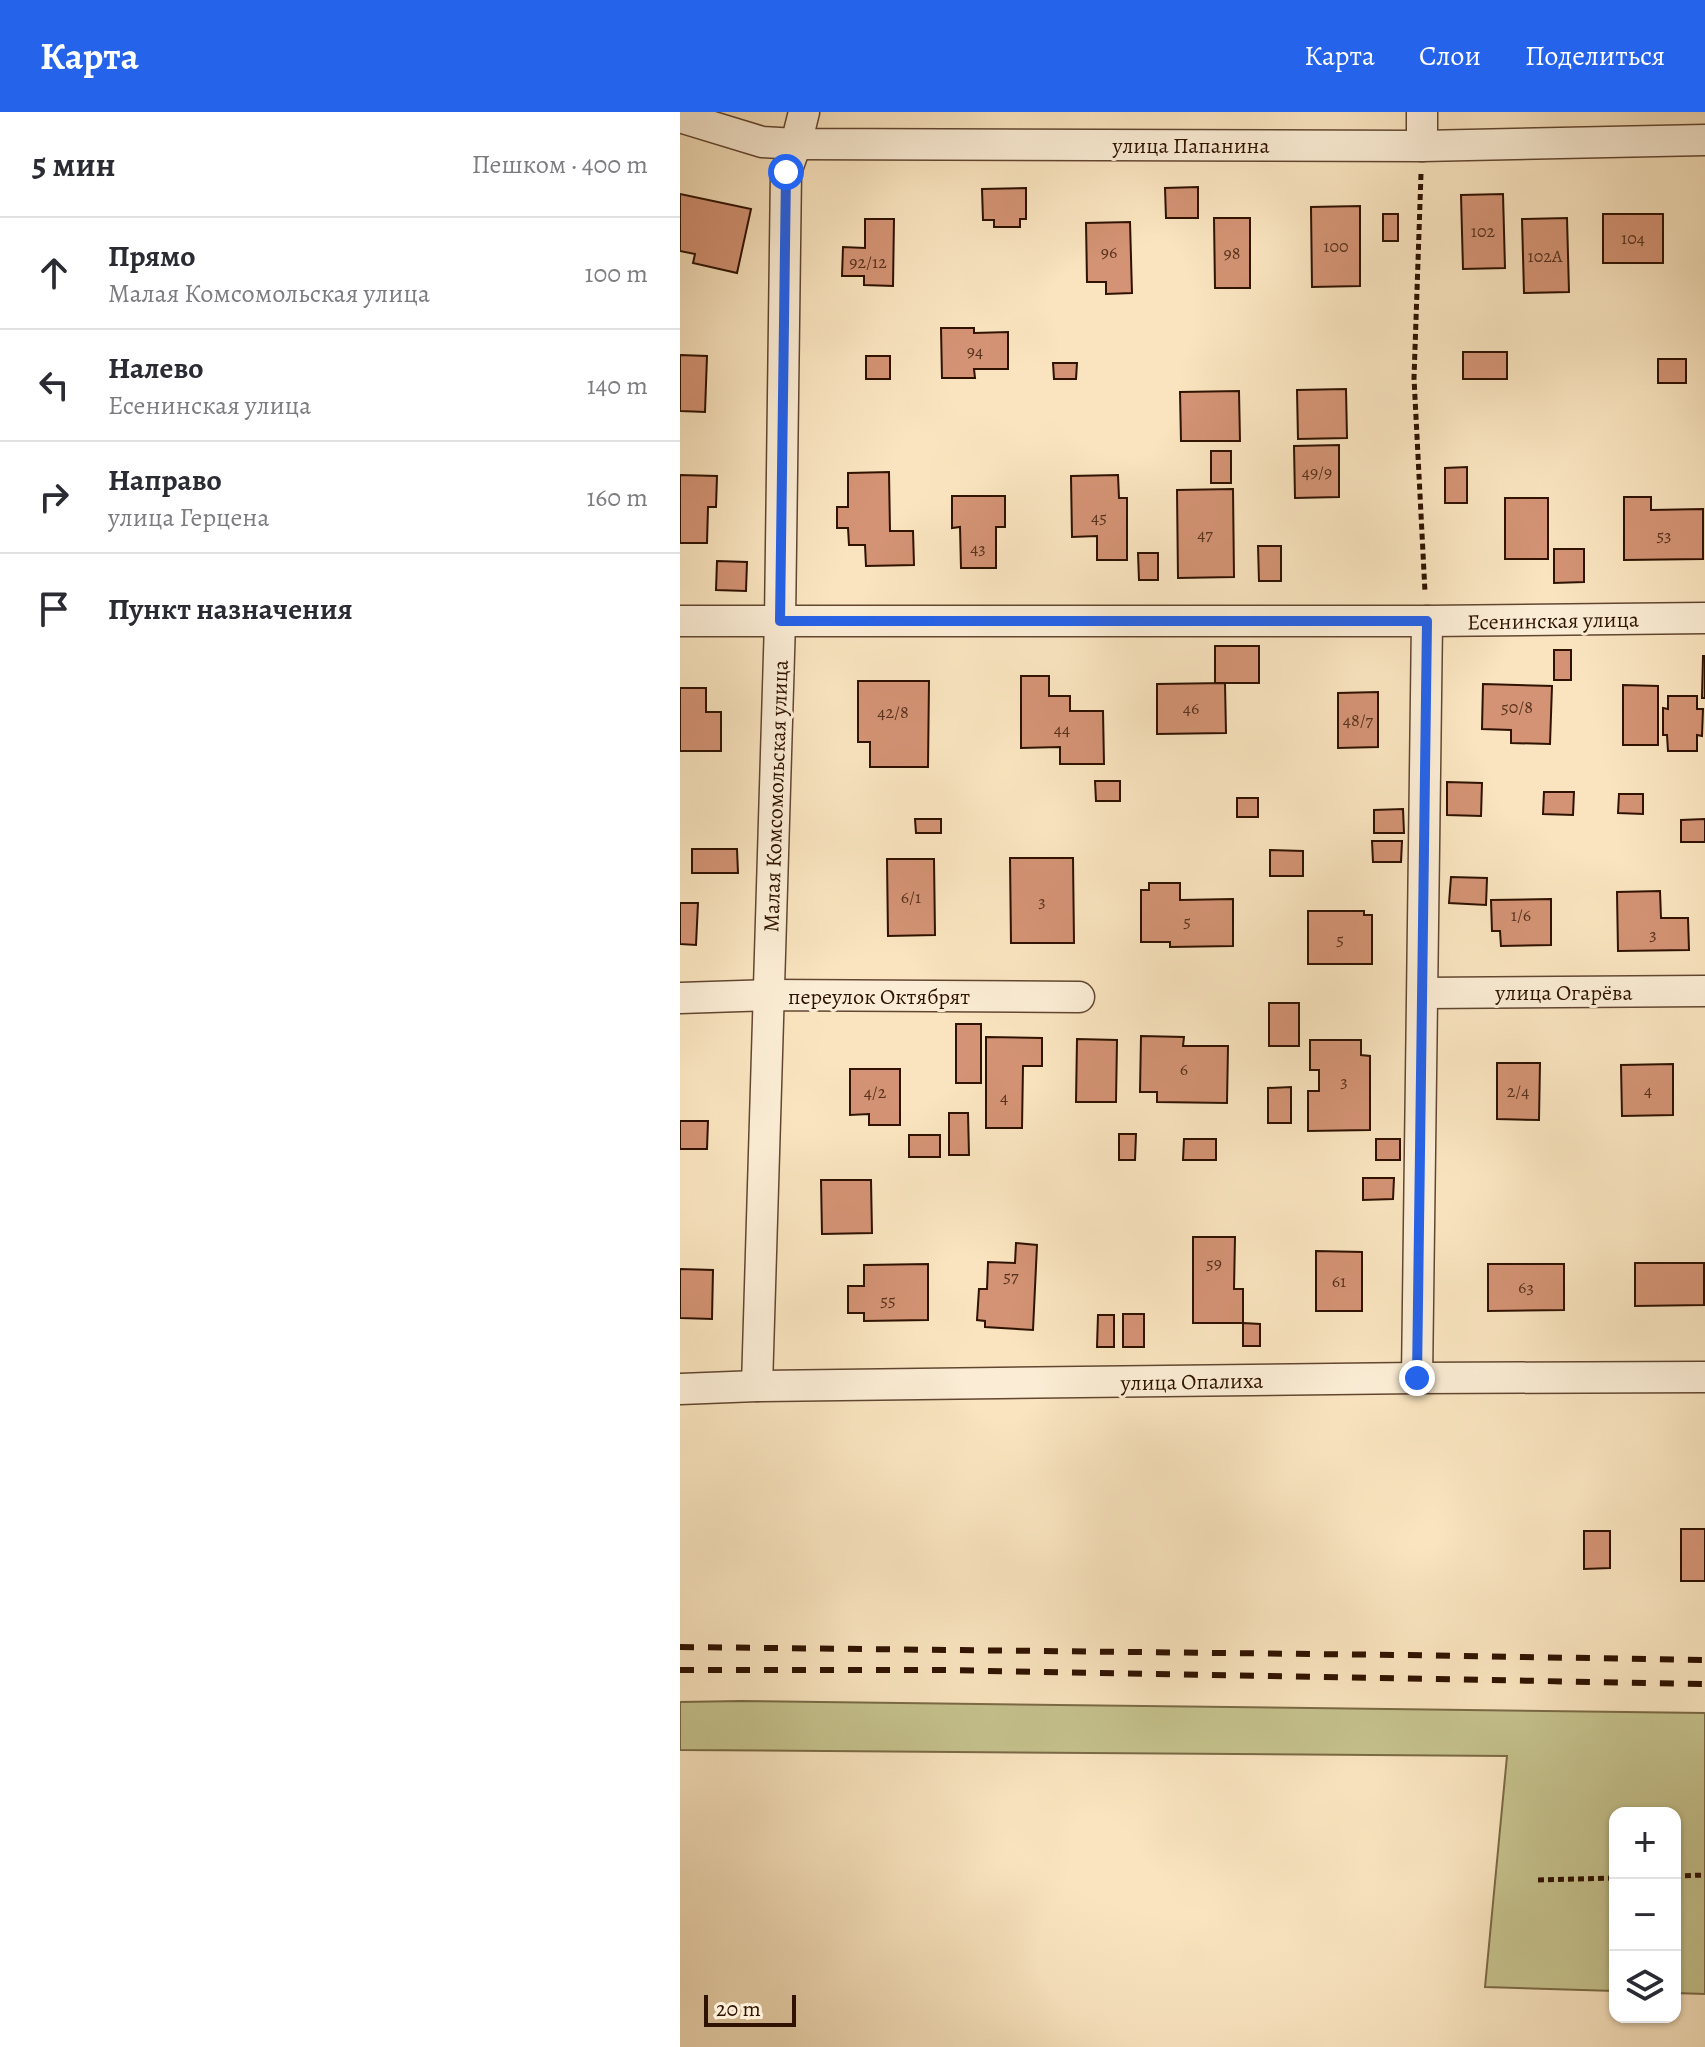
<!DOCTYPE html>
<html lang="ru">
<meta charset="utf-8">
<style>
:root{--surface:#fff;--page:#f2f2f3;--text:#2b2b33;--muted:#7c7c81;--line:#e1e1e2;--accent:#2563eb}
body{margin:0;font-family:Alegreya,serif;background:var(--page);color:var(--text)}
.controls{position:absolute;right:24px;bottom:24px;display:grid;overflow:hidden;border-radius:16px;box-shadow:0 2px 6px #0004}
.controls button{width:72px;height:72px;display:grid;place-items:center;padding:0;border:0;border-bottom:2px solid var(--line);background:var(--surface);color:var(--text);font:40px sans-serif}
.scale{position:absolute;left:24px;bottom:20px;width:92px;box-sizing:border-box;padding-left:8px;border:4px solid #2f1200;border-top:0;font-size:22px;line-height:28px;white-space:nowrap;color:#2f1200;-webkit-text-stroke:6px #fbedd5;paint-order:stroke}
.stop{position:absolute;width:24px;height:24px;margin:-18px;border:6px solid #2563eb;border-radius:50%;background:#fff}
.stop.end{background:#2563eb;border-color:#fff;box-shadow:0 2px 8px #0008}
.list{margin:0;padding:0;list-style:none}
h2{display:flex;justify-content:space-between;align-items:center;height:104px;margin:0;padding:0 32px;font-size:34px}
h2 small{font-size:26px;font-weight:400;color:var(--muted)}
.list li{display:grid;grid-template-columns:52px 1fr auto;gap:24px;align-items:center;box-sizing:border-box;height:112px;padding:0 32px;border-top:2px solid var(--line)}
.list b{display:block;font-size:30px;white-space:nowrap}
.list p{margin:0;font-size:26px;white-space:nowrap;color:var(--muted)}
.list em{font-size:26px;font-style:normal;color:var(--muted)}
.icon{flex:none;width:44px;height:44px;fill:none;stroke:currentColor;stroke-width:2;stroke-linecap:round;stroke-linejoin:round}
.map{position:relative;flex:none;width:1025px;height:1935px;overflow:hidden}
header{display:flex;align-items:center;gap:48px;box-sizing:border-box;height:112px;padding:0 40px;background:var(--accent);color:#fff}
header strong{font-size:38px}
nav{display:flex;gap:44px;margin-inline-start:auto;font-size:28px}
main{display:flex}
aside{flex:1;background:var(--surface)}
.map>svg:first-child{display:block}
.green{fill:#c5c28d;stroke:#7a6a46;stroke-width:2}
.building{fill:#d39374;stroke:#2f1200;stroke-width:2}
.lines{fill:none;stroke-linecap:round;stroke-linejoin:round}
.minor-casing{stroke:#624630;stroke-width:33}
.path{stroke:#2f1200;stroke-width:5;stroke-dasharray:6 4;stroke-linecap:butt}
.minor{stroke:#fbedd5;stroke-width:30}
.rail{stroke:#2f1200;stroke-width:6;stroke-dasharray:14 14;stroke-linecap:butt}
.route{stroke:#2563eb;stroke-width:10}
.labels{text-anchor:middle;stroke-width:6;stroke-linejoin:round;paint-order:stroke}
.number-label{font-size:18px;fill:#58321d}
.street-label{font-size:22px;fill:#2f1200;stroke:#fbedd5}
</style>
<header>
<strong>Карта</strong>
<nav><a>Карта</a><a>Слои</a><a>Поделиться</a></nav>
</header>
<main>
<aside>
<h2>5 мин<small>Пешком · 400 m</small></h2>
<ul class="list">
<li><svg class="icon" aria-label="ahead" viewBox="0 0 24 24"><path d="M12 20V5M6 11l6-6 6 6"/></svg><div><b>Прямо</b><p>Малая Комсомольская улица</p></div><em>100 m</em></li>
<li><svg class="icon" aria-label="left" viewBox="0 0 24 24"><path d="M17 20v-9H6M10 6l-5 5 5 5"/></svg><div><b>Налево</b><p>Есенинская улица</p></div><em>140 m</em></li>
<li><svg class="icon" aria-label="right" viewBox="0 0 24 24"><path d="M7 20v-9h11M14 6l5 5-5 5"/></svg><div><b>Направо</b><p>улица Герцена</p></div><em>160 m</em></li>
<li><svg class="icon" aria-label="arrive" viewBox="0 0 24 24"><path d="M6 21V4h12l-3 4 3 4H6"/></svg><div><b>Пункт назначения</b></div></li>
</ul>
</aside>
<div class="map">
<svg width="1025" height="1935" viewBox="0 0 1025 1935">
<rect width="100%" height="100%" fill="#f9e4bf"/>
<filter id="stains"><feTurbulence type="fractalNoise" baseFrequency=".0025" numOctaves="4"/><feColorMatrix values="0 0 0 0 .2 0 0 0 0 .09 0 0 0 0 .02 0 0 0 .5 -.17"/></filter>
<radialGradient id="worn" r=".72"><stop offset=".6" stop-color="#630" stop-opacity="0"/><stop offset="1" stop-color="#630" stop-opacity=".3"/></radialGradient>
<!-- green -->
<path class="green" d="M61 1589 1025 1601V1882L995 1881V1701H935V1879L805 1875 827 1644 0 1638V1590Z"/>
<!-- building -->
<g class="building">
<path d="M518 75V106H486L485 76Z"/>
<path d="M346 76V107H340V115H314V108H303L302 77Z"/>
<path d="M0 82 71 97 57 161 13 151 15 142 0 139Z"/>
<path d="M823 82 825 156 783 157 781 83Z"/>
<path d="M680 94V174L632 175 631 95Z"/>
<rect x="703" y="102" width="15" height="27"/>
<rect x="923" y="102" width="60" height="49"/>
<path d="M534 106H570V176H535Z"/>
<path d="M887 106 889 180 844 181 842 107Z"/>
<path d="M185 107H214L213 174 184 173V164H162L163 135 185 136Z"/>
<path d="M450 110 452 181 426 182V170H407L406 111Z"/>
<path d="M261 216H294V221L328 220V257H294L295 266H262Z"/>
<rect x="783" y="240" width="44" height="27"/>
<path d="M0 243 27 244 25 300 0 299Z"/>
<rect x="186" y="244" width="24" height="23"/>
<rect x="978" y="247" width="28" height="24"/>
<path d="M373 251H397L396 267H374Z"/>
<path d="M666 277 667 326 618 327 617 278Z"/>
<path d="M559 279 560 329H501L500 280Z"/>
<path d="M659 333V385L615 386 614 334Z"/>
<rect x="531" y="339" width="20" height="32"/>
<path d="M787 355V391H765V356Z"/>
<path d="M209 360 210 419H233L234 453 186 454 185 433H169L168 416H157V395H168V361Z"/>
<path d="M0 363 37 364 36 395H28L27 431H0Z"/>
<path d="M438 363 439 386H447V448H417V424L392 425 391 364Z"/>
<path d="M553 377 554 465 498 466 497 378Z"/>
<path d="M272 384H325V415H316V456H281L280 415 272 416Z"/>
<path d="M944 385H971V398L1023 397V447L944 448Z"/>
<rect x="825" y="386" width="43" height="61"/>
<path d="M578 434H601V469H579Z"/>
<path d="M874 437H904V470L874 471Z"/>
<path d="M458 441H478V468H459Z"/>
<path d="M37 449 67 450 66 479 36 478Z"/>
<rect x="535" y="534" width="44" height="37"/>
<rect x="874" y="538" width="17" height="30"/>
<path d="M1023 544H1025V586H1022Z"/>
<path d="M341 564H369V584H390V599H423L424 652H380V635L341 636Z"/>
<path d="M178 569H249L248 655H190V630H178Z"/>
<path d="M545 571 546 621 477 622V572Z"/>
<path d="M803 572 872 574 870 632 831 631V618L802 617Z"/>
<path d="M943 573 978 574V633H943Z"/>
<path d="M0 576H26V600H41V639H0Z"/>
<path d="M698 580V635L658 636V581Z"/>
<path d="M988 584H1017V597H1023L1022 624 1017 623V639H988L987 623H983V596L988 597Z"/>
<path d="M415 669H440V689H416Z"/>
<path d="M767 670 802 671 801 704 767 703Z"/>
<path d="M864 680H894L893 703 863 702Z"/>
<path d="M939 682H963V702L938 701Z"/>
<rect x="557" y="686" width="21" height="19"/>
<path d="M723 697 724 721H694V698Z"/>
<path d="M235 707H261V721H236Z"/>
<path d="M1025 707V730H1001V708Z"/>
<path d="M692 729H722L721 750H693Z"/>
<path d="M12 737H57L58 761H12Z"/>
<path d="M590 738 623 739V764H590Z"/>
<path d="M330 746H393L394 831H331Z"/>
<path d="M207 747H254L255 823 208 824Z"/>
<path d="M771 765 807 766 806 793 769 791Z"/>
<path d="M469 771H500V788L553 787V834L490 835V830H461V778H469Z"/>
<path d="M980 779 981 806H1008L1009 838 938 839 937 780Z"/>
<path d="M871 787V833L821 834 820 819H812L811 788Z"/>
<path d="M0 791H18L16 833 0 832Z"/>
<path d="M628 799H684V803H692V852H628Z"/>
<rect x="589" y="891" width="30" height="43"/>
<rect x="276" y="912" width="25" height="59"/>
<path d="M461 924 504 925 503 934H548L547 991 477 990V980H460Z"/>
<path d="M306 925 362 926V954H343L342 1016H306Z"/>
<path d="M397 927 437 928 436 990H396Z"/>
<path d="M630 928H681V943L690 944V1018L628 1019V979H639V958H630Z"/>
<path d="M817 951H860L859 1008 817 1007Z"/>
<path d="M993 952V1003L942 1004 941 953Z"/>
<path d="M170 957H220V1013H189V1002L170 1003Z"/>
<path d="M611 975V1011H588V976Z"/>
<path d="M269 1001H288L289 1043H269Z"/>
<path d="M0 1009H28L27 1037H0Z"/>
<path d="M439 1022H456L455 1048H439Z"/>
<rect x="229" y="1023" width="31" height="22"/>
<path d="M504 1027H536V1048H503Z"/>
<rect x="696" y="1027" width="24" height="21"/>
<path d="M683 1066H714L713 1087 683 1088Z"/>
<path d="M141 1068H191L192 1121 142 1122Z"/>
<path d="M513 1125H555L554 1177H563V1211H513Z"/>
<path d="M336 1131 357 1133 353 1218 305 1215V1209L297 1208 299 1177H307L308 1150 335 1151Z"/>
<path d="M636 1139 682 1140V1199H636Z"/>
<path d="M955 1151H1024V1193L955 1194Z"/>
<path d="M248 1152V1208L184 1209V1201H168V1174H184V1153Z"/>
<path d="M808 1152H884V1198L808 1199Z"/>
<path d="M0 1157 33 1158 32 1207 0 1206Z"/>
<rect x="443" y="1202" width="21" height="33"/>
<path d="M418 1203H434V1235H417Z"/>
<path d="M563 1211 580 1212V1234H563Z"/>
<rect x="1001" y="1417" width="24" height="52"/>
<path d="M904 1419H930V1456L904 1457Z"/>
</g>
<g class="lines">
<defs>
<g id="minor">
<path d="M742 0V34"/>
<path d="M0 5 82 30 116 32 742 34 1025 28"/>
<path d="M0 509H747L1025 506"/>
<path d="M743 881 1025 879"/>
<path d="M0 886 89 883 399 885"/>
<path d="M737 1266 747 509"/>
<path d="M77 1274 100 509 106 60 116 32 124 0"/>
<path d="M0 1277 77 1274 737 1266 1025 1265"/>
</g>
</defs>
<!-- minor casing -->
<use href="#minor" class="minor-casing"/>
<!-- path -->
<g class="path">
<path d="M741 62 734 266 745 480"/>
<path d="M995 1764 1025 1763"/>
<path d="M858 1768 935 1766"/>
</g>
<!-- minor -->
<use href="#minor" class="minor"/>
<!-- rail -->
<g class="rail">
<path d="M0 1535 723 1543 1025 1548"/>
<path d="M0 1558H260L1025 1572"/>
</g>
</g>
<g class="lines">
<!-- route -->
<path class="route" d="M106 60 100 509H747L737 1266"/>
</g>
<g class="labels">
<!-- number labels -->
<g class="number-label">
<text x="803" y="125">102</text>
<text x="953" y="132">104</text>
<text x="656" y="140">100</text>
<text x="429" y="146">96</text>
<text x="552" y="147">98</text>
<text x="865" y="150">102А</text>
<text x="188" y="156">92/12</text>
<text x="295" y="245">94</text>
<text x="637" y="366">49/9</text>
<text x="419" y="411">45</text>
<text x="525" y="428">47</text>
<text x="984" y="429">53</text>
<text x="298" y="442">43</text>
<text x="837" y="601">50/8</text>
<text x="511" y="602">46</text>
<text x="213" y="606">42/8</text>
<text x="678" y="614">48/7</text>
<text x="382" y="623">44</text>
<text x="231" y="791">6/1</text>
<text x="362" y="795">3</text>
<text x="841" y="809">1/6</text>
<text x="507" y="815">5</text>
<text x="973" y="828">3</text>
<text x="660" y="833">5</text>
<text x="504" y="963">6</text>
<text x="664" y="975">3</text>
<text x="968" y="984">4</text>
<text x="838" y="985">2/4</text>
<text x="195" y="986">4/2</text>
<text x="324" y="991">4</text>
<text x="534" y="1157">59</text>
<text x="331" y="1170">57</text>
<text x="659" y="1175">61</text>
<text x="846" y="1181">63</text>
<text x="208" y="1194">55</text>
</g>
<!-- street labels -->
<g class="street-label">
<text x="511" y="41">улица Папанина</text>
<text transform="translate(873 508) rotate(-1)" y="8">Есенинская улица</text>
<text transform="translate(95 684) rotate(-88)" y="8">Малая Комсомольская улица</text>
<text x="884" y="888">улица Огарёва</text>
<text x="199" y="892">переулок Октябрят</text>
<text transform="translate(512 1269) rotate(-1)" y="8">улица Опалиха</text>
</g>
</g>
<rect width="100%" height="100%" filter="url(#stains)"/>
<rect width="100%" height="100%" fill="url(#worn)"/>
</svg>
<div class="controls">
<button>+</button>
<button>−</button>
<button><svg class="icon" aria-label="layers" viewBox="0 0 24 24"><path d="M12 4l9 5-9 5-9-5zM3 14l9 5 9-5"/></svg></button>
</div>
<div class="scale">20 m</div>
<div class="stop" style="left:106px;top:60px"></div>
<div class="stop end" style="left:737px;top:1266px"></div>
</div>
</main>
